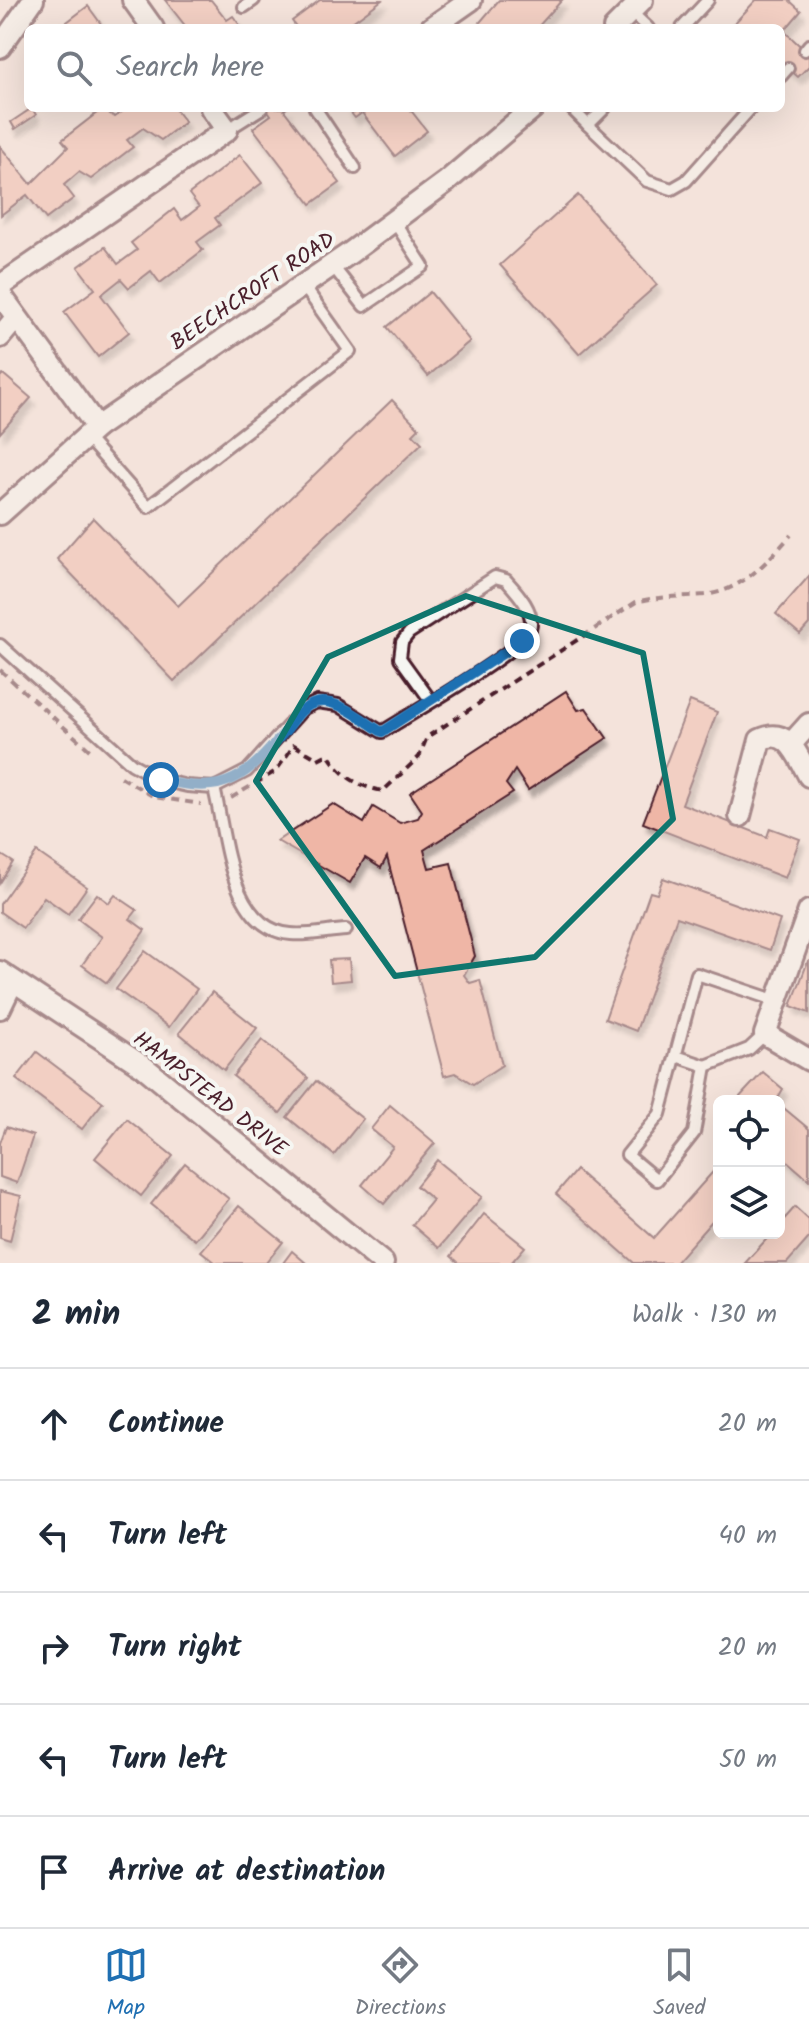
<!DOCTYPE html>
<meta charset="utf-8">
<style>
:root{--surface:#fff;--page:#f6f6f7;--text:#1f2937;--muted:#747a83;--line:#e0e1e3;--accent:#1f6fb2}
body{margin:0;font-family:Kalam,sans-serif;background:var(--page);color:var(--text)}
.controls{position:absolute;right:24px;bottom:24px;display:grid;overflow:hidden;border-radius:12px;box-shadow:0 8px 32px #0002}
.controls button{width:72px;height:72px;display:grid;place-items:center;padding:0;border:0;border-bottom:2px solid var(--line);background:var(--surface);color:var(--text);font:40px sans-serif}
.stop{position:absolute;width:24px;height:24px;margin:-18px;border:6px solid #1f6fb2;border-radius:50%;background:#fff}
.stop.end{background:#1f6fb2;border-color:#fff;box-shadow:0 2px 8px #0008}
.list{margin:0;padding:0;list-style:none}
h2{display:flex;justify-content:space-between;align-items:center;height:104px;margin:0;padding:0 32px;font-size:34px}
h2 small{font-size:26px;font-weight:400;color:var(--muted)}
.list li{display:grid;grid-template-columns:52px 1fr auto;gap:24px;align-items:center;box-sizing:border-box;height:112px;padding:0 32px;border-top:2px solid var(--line)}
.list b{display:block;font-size:30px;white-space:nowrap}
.list em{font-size:26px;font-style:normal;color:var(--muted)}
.icon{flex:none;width:44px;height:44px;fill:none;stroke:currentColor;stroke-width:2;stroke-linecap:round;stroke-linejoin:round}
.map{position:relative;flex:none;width:809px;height:1263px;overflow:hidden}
.search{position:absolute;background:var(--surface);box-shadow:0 8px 32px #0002;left:24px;right:24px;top:24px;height:88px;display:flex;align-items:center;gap:20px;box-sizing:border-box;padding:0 28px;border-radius:12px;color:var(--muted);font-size:30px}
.sheet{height:664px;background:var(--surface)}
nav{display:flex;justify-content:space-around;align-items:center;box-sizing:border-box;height:112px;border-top:2px solid var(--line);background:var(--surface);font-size:22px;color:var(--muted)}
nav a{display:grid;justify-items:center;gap:4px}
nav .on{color:var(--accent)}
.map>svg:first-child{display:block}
.building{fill:#efb6a6;stroke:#4a1f2b;stroke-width:2;filter:url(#shadow)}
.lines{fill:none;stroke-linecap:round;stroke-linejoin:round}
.lane-casing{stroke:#4a1f2b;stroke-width:16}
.street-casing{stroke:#4a1f2b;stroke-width:26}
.path{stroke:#4a1f2b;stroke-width:4;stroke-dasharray:8 6;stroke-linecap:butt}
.lane{stroke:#f6f6f2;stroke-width:10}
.street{stroke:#f6f6f2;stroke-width:20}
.route{stroke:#1f6fb2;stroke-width:10}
.marked{fill:none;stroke:#0f766e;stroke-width:6;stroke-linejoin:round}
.labels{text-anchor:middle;stroke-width:8;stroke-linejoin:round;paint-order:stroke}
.street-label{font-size:22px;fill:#4a1f2b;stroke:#f6f6f2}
</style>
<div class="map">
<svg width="809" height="1263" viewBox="0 0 809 1263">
<defs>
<filter id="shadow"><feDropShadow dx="4" dy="7" stdDeviation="2" flood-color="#0004"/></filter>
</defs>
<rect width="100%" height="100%" fill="#f4e3db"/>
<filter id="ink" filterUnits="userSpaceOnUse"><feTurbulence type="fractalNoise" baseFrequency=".0125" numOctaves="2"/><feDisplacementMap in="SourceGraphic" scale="16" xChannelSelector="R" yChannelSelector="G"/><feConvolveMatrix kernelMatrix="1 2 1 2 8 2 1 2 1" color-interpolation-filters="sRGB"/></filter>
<g filter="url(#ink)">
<!-- building -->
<g class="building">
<path d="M165 0H211L227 20 233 16 242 28H187Z"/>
<path d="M320 0H382L344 28H297L292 21Z"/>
<path d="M499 0H562L537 28H475Z"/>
<path d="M756 0H789L801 11 784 31 809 54V66L798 77 781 62V28H730Z"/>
<path d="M88 6 104 28H59Z"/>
<path d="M32 108 36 115 15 129 11 122Z"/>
<path d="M127 108H174L185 122 161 140 143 128 127 140 133 147 91 179 79 172 64 185 74 198 46 219 27 195 1 215 0 146 31 184 68 147 62 140 102 109 115 117Z"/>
<path d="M266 108H287L284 110 340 183 311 204 253 128 271 115Z"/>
<path d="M347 108H409L427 131 395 156 362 113 355 118Z"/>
<path d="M240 155 262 183 215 218 220 225 197 242 203 250 160 283 151 271 129 288 121 279 101 295 129 332 98 357 64 312 95 289 78 267 105 247 118 264 137 250 131 243 174 209 182 220 199 207 189 194Z"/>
<path d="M578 195 657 285 579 354 500 265Z"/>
<path d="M430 292 470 341 428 376 387 327Z"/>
<path d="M3 374 31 398 0 433V377Z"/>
<path d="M392 400 419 428 413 434 422 443 174 681 57 559 93 518 178 606Z"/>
<path d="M809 576V624L800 634 776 614Z"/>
<path d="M566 691 578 710 586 708 607 738 528 790 515 770 506 784 513 793 424 850 429 868 451 863 475 956 464 975 470 983 480 980 502 1065 473 1084 455 1073 444 1076 387 857 381 868 365 858 350 883 277 841 333 804 364 823 373 807 400 823 418 818 422 811 410 793Z"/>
<path d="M690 701 717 712 682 804 767 837 770 828 800 839 785 878 643 823Z"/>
<path d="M37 852 87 887 68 914 44 897 23 928 0 912V904Z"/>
<path d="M0 854 13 862 0 883Z"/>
<path d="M663 878 780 920 770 950 677 917 636 1031 605 1019 650 892 657 894Z"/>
<path d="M97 894 109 903 115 895 137 910 130 919 145 930 107 983 82 965 102 937 78 919Z"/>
<path d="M145 951 197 989 169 1027 116 989Z"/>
<path d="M349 959 351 980 331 982 329 960Z"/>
<path d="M808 961H809V1013L791 1006Z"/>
<path d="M212 992 257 1028 224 1070 179 1033Z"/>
<path d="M262 1040 308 1078 280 1113 233 1076Z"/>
<path d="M37 1052 103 1102 82 1129 16 1079Z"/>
<path d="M763 1072 783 1089 776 1101H736Z"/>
<path d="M316 1081 363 1119 334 1155 287 1117Z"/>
<path d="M779 1104 809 1129V1180L779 1154Z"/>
<path d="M390 1105 435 1143 384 1204 362 1185 393 1147 371 1129Z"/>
<path d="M127 1119 173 1156 141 1196 95 1158Z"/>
<path d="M6 1127 33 1136 17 1183 0 1177V1143Z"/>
<path d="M437 1160 482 1197 439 1248 412 1225 433 1200 416 1186Z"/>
<path d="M185 1163 229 1199 195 1240 151 1204Z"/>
<path d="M719 1165V1213L675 1263H634L556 1194 576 1170 654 1238Z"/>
<path d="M0 1191 21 1196 10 1241 0 1238Z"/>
<path d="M239 1206 283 1242 266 1263H216L201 1251Z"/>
<path d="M795 1207 809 1220V1238L787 1263H745L772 1233H779V1225Z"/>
<path d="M484 1214 525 1247 511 1263H459L451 1256Z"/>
<path d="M292 1251 306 1263H283Z"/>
</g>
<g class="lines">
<defs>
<g id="lane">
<path d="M244 7 254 0"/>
<path d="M630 11 648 28"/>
<path d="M682 28 708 0"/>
<path d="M805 50 809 45"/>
<path d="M781 76 788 68"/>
<path d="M315 108 355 168"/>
<path d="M571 108 588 125"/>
<path d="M605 108 588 125 647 181 672 189 686 181 751 108"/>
<path d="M227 130 262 108"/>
<path d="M332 265 364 306 423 266 394 221"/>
<path d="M86 437 148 507 350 351 303 285"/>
<path d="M0 645 132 764 161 780 187 786 214 788 247 771 304 708 317 702 338 705 382 732C407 716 523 651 530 629 536 612 516 591 506 580L495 577 409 633 402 642 400 658 431 701"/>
<path d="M214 788C226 835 229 929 291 934 308 936 328 931 346 930"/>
<path d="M765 1034 749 1049 706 1066 694 1133 657 1180 627 1155 660 1114 697 974 777 1001"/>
<path d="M676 1056 706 1066"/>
</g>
<g id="street">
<path d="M133 0 153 28"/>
<path d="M431 28 471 0"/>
<path d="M614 28 642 0"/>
<path d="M0 47 33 0"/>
<path d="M0 286 227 130 211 108"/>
<path d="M0 294 97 427"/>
<path d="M0 337 16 318"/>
<path d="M0 514 97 427 350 253 446 182 533 108"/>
<path d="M791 744 809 724"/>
<path d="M740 816 760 740C788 726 797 755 809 776"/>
<path d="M809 911 765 1034 809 1060"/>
<path d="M0 972 144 1067 383 1263"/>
<path d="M0 1008 13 981"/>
</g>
</defs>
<!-- lane casing -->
<use href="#lane" class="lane-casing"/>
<!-- street casing -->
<use href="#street" class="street-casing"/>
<!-- path -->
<g class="path">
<path d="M0 670 93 753"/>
<path d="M121 777 154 797 201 804"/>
<path d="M231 798 276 771 294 745 318 759 328 754C342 777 357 786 383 791L419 757 427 737 636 602C659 596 681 597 705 595 743 590 767 562 791 535"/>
</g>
<!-- lane -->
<use href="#lane" class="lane"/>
<!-- street -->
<use href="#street" class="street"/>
</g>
</g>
<g class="lines" filter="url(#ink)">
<!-- route -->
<path class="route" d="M161 780C227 796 246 778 288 728 296 718 302 707 315 703 337 697 364 721 382 732L522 641"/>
</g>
<!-- marked area -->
<path d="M0 0H809V1263H0ZM466 596 643 653 673 819 535 957 395 976 256 781 328 657Z" fill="#f4e3db" fill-opacity=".55" fill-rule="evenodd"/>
<path class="marked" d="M466 596 643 653 673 819 535 957 395 976 256 781 328 657Z"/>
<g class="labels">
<!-- street labels -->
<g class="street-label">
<text transform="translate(252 290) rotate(-34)" y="8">BEECHCROFT ROAD</text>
<text transform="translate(211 1093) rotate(38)" y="8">HAMPSTEAD DRIVE</text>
</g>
</g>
</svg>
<div class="controls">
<button><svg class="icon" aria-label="locate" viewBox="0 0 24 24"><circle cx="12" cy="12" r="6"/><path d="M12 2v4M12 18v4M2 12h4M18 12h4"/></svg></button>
<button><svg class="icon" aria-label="layers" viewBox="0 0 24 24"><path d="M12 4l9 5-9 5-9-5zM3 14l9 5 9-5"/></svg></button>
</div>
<div class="stop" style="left:161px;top:780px"></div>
<div class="stop end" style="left:522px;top:641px"></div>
<div class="search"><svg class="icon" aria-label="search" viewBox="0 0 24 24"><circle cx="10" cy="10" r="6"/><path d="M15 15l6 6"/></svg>Search here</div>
</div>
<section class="sheet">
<h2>2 min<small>Walk · 130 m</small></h2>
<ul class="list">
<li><svg class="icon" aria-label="ahead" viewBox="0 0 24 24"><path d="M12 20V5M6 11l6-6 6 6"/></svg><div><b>Continue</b></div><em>20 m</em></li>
<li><svg class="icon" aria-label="left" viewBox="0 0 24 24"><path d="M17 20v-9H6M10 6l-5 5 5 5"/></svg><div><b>Turn left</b></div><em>40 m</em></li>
<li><svg class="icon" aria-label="right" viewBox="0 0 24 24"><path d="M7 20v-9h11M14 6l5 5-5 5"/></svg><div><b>Turn right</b></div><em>20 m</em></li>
<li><svg class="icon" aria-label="left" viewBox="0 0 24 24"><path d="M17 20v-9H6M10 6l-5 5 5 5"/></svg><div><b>Turn left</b></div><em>50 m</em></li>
<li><svg class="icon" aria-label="arrive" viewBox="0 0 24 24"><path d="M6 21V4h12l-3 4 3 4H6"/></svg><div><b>Arrive at destination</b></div></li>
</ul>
</section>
<nav>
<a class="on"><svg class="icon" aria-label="map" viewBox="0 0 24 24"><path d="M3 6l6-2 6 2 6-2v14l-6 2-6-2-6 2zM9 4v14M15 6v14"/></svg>Map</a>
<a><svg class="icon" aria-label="directions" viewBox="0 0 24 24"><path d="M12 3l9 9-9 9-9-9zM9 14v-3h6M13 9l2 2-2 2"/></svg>Directions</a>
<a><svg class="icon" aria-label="saved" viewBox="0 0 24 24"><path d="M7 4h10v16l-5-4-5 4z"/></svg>Saved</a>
</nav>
